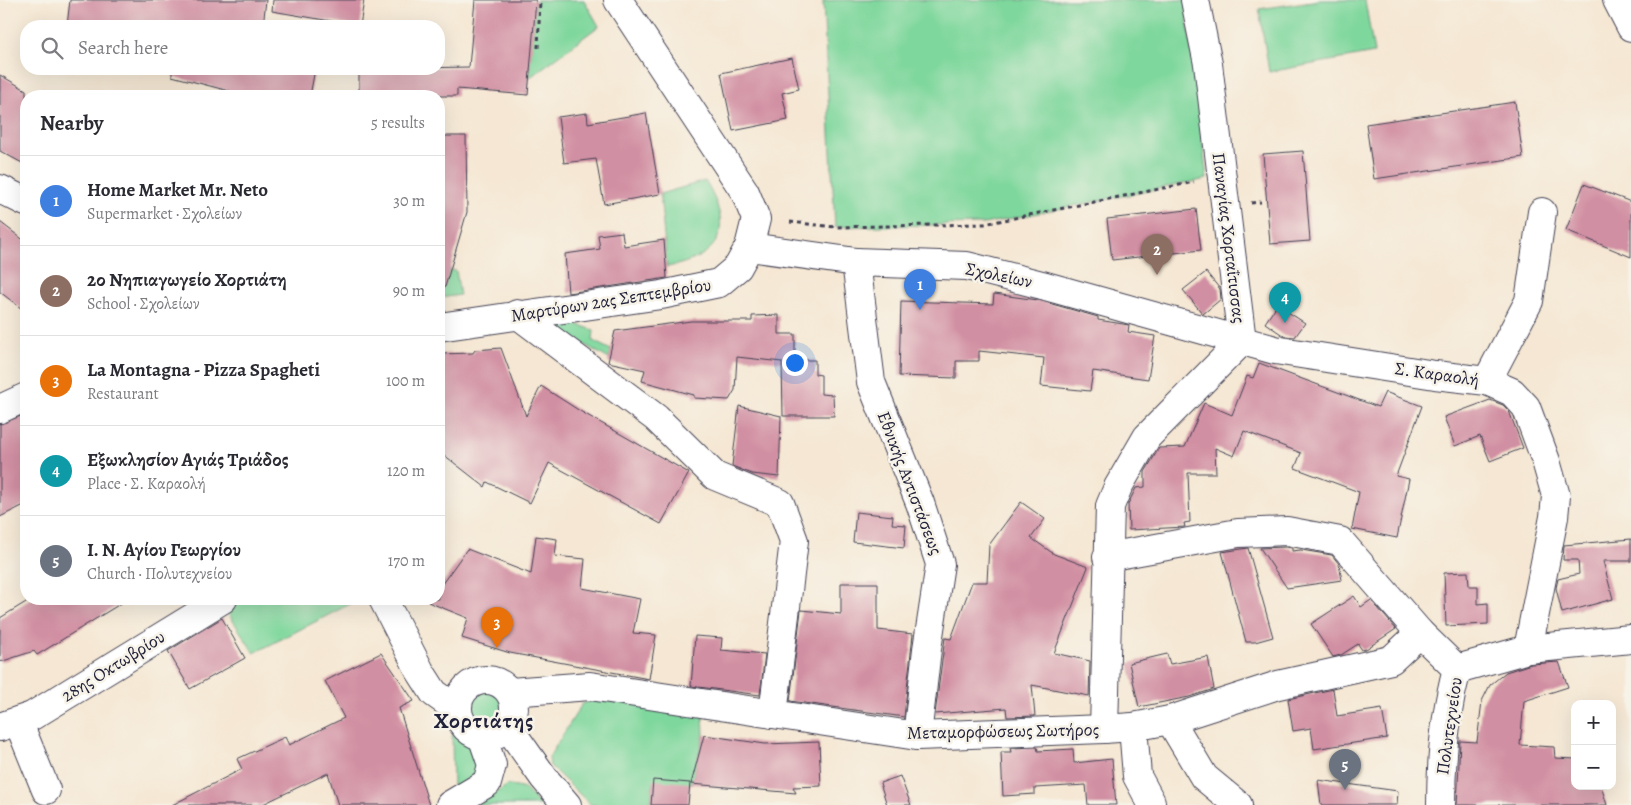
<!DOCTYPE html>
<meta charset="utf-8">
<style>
:root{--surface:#fff;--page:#f2f2f3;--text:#2b2b33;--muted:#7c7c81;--line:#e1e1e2;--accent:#0f766e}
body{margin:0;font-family:Alegreya,serif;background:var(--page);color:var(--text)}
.controls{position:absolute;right:15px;bottom:15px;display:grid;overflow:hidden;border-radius:10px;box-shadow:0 5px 20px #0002}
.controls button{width:45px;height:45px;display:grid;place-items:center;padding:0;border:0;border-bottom:1px solid var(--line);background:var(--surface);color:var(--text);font:25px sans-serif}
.you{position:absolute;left:794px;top:362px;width:18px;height:18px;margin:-12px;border:4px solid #fff;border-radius:50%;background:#1a73e8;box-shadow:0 0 0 8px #1a73e833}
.badge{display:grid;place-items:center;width:32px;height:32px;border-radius:50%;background:var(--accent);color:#fff;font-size:16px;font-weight:700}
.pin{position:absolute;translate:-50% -41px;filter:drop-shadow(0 1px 2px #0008)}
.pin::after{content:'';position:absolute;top:26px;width:18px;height:15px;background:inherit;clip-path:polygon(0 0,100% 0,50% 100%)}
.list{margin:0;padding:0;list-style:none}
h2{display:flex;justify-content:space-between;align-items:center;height:65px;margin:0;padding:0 20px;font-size:21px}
h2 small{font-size:16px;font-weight:400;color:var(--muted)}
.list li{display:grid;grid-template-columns:32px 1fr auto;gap:15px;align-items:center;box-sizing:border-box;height:90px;padding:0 20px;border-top:1px solid var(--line)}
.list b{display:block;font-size:19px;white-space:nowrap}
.list p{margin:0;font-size:16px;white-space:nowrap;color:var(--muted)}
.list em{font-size:16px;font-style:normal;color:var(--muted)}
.icon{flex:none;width:28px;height:28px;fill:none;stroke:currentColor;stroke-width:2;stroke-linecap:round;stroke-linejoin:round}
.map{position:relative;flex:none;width:1631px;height:805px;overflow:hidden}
.search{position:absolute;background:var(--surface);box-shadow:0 5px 20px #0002;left:20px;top:20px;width:425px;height:55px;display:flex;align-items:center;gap:12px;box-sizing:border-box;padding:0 18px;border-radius:20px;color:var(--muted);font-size:19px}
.panel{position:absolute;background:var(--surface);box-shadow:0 5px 20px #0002;left:20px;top:90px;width:425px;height:515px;border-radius:20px}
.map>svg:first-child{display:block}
.green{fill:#7ed79c;stroke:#507c6c}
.building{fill:#d18fa3}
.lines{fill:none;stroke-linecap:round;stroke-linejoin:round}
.minor-casing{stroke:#424052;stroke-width:30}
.path{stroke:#424052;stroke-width:3;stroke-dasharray:4 4;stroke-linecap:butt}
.minor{stroke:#fff;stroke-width:28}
.labels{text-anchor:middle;stroke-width:5;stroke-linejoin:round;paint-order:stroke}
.street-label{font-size:18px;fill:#22223b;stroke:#f7f3e8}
.district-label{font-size:22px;font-weight:bold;letter-spacing:1px;fill:#22223b;stroke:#f7f3e8}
</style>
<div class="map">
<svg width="1631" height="805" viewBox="0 0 1631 805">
<rect width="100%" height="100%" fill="#f7f3e8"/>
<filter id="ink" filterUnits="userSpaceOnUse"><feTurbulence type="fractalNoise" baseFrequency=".02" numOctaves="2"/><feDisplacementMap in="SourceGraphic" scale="10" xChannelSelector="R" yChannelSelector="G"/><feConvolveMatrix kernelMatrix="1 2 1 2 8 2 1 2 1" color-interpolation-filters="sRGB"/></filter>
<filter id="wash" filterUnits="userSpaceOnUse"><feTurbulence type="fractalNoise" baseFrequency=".0096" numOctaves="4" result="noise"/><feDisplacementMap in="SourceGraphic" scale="20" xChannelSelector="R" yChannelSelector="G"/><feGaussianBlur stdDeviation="1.12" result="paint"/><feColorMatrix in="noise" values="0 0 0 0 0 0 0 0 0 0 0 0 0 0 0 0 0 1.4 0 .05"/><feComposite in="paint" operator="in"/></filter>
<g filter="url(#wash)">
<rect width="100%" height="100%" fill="#f5e7d3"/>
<!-- green -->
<g class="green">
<path d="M536 0H584L599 26 529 78Z"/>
<path d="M836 0H1185L1207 179 984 224 835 227 823 1Z"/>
<path d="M1320 0H1365L1374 53 1269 72 1259 9Z"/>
<path d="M705 181C735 229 721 257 667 267L660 194Z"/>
<path d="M439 261 444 269 456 271 460 295 439 298Z"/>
<path d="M569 322 594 330 593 341 611 350 609 359 558 329Z"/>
<path d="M227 599H355L356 601 254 653 221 602Z"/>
<circle cx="487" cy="709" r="17"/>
<path d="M594 700 703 711 704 735 691 784 653 782 651 805H591L550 766 549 757 582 704Z"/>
<path d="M465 734 484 767 457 789 453 787 452 735Z"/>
<path d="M508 785 525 789 540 805H477Z"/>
</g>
<g id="blocks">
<!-- building -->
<g class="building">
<path d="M70 0H266L263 26H67Z"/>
<path d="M273 0H364L360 26 272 11Z"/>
<path d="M475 0H536L528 95 457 89V96H359V69L469 67Z"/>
<path d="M792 58 799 89 782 93 788 120 733 131 721 73Z"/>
<path d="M172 69H315L310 96H248L172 76Z"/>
<path d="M0 75 26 90V165L0 151Z"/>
<path d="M1515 102 1523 157 1374 179 1366 124Z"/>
<path d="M587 113 588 123 646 113 660 194 604 204 596 159 564 163 558 117Z"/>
<path d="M439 136H466L467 212 445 287H439Z"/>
<path d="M1303 151 1310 241 1270 244 1263 154Z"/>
<path d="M1584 184 1631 202V257L1566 230Z"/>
<path d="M1196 209 1201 250 1112 260 1107 219Z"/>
<path d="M0 222 26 242V312L0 292Z"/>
<path d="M622 232 624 246 664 240 667 278 568 293 565 254 600 249 598 235Z"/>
<path d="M1206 272 1220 289 1221 299 1203 314 1183 290Z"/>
<path d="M994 294 1038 300 1098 317V320L1129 325 1128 332 1155 336 1148 379 1093 371 1090 391 1041 386 1044 358 979 351V361H956V378L899 376 901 301 993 304Z"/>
<path d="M1277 305 1305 323 1295 337 1284 336 1265 323Z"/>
<path d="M779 315V334H795V360H815V374L821 375V394L833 395 834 416H783L782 362 737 357 735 390 729 400 694 398V395L642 381 645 370 608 362 615 331 691 321H752V316Z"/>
<path d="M501 348 526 416 541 386 580 411 689 473 661 524 549 463 530 503 487 482 485 487 439 451V354L473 353 475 350Z"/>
<path d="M1259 363 1378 407 1385 392 1422 406 1396 476 1409 479 1397 538 1352 529 1359 492 1295 468 1301 453 1244 431 1234 456 1215 448 1216 473H1188L1190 522 1184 523 1185 527 1129 530 1128 504 1136 488 1145 487V472L1159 448 1185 447 1204 403 1232 415 1247 376 1253 378Z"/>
<path d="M1490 400 1503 405 1509 411 1523 448 1490 461 1480 436 1455 446 1444 417Z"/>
<path d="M739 406 781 416 779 477 752 474 732 466Z"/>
<path d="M26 414V504L0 517V424Z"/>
<path d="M1021 502 1045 519 1031 538 1054 554 1088 567 1054 653 1090 661 1089 696 1032 685 1035 716 1007 717 1006 708 935 714 945 638 951 639 972 582H987L989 545Z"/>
<path d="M856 512 893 516 892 524 906 525 904 548 853 542Z"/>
<path d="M536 536 557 539 555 556 585 559 582 588 640 599 633 633 656 635 649 679 510 653 462 638 468 618 428 602 431 599H439V588L467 549 531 574Z"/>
<path d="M1631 539V561H1603L1613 599 1562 613 1556 588 1558 579 1579 574 1578 560H1563L1564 545Z"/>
<path d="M1286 547 1292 548V551L1301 550 1332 555 1339 564 1342 580 1287 588 1260 548Z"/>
<path d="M1248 548 1273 637 1255 642H1246L1222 552Z"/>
<path d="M1468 572 1469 586H1478V604L1488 603V624L1446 626 1444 573Z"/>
<path d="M841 583H878V630L913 634 904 717 790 701 801 610 841 614Z"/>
<path d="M1354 596 1361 607 1371 600 1396 629 1366 649 1362 650 1358 644 1341 655 1333 657 1311 624Z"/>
<path d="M31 599H128L37 655 34 651 0 662V618Z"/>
<path d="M222 618 245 658 190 689 168 651Z"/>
<path d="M695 636 722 638 721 650 765 654 760 695 691 686Z"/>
<path d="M381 653 414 701 399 708 429 805H338L328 773 261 805H172L242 769 237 759 285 737 289 745 344 718 325 681Z"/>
<path d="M1167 654 1170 664 1208 657 1214 689 1189 697 1139 707 1129 663Z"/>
<path d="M1559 662 1568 687 1524 701 1520 745 1554 747 1555 758 1575 759V786H1601L1607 805H1457L1460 741 1477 742 1482 701 1490 685 1506 672 1531 664Z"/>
<path d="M1333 689 1337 716 1382 709 1387 738 1314 749 1311 728 1293 731 1288 699Z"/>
<path d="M704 735 765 744 819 742 821 786 793 787 796 793 691 784Z"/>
<path d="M1037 747 1038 751 1073 749 1074 763 1112 759 1116 805H1088L1086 785 1035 788V794L1003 796 1001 752H1011L1010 748Z"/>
<path d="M900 776 911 805H887L880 783Z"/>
<path d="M653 780 690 783 688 805H651Z"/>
<path d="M1318 780 1398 791 1397 805H1321Z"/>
</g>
</g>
</g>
<g filter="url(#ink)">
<use href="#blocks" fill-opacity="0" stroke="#424052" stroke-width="1"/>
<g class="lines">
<defs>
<g id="minor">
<path d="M1617 0 1631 27"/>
<path d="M0 189 26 202"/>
<path d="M749 247 856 262 967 266 1042 285 1275 350 1435 375 1487 381 1512 392 1526 407 1546 461 1556 496 1554 517 1528 649"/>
<path d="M856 262 871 382 920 503 940 564 927 649 917 736"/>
<path d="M517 314 656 418 715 476 780 503 794 541 773 714"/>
<path d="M439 327 661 295 719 283 738 267 749 247 756 219 745 192 618 0"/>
<path d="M1487 381 1529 301 1542 212"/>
<path d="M0 409 26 397"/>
<path d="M1107 557 1238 533 1287 531 1340 541 1420 633 1457 669C1445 713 1441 759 1441 805"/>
<path d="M383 599 420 671 434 693 458 710"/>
<path d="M1457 669 1528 649 1631 639"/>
<circle cx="486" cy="708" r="28"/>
<path d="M510 692 590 686 917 736 1104 729 1133 727 1170 720 1278 685 1391 660 1420 633"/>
<path d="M1170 720 1204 777 1238 805"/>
<path d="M18 721 46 790"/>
<path d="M0 727 32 716 223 599"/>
<path d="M508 727 544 778 567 805"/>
<path d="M1133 727 1137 776 1151 802"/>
<path d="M1104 729 1110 506 1118 487 1147 437 1242 341 1208 64 1195 0"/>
<path d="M450 805 487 783 492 765 482 736"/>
</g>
</defs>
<!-- minor casing -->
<use href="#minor" class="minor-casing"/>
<!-- path -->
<g class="path">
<path d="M538 48 540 0"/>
<path d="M1251 203 1261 202"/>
<path d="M790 222 835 227 984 224 1194 182"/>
</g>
<!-- minor -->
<use href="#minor" class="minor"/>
</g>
</g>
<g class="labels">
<!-- street labels -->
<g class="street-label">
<text transform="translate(1229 238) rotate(83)" y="6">Παναγίας Χορταΐτισσας</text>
<text transform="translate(999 275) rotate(12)" y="6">Σχολείων</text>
<text transform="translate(611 300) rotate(-9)" y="6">Μαρτύρων 2ας Σεπτεμβρίου</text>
<text transform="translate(1437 374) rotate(8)" y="6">Σ. Καραολή</text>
<text transform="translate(910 483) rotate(69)" y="6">Εθνικής Αντιστάσεως</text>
<text transform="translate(113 666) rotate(-32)" y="6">28ης Οκτωβρίου</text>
<text transform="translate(1449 726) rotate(-82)" y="6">Πολυτεχνείου</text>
<text transform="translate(1003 731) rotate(-1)" y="6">Μεταμορφώσεως Σωτήρος</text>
</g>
<!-- district labels -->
<g class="district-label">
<text x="484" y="728">Χορτιάτης</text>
</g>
</g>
</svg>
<div class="controls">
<button>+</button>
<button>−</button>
</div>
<div class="you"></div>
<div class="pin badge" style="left:920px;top:310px;background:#3f7fe0">1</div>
<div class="pin badge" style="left:1157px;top:275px;background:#8d6e63">2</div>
<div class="pin badge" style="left:497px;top:648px;background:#e8710a">3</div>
<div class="pin badge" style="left:1285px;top:323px;background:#0f9aa8">4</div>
<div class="pin badge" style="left:1345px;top:790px;background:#6b7280">5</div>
<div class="search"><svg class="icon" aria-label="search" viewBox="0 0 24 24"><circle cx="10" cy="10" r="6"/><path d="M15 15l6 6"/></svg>Search here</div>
<section class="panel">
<h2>Nearby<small>5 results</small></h2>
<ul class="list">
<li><span class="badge" style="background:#3f7fe0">1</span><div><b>Home Market Mr. Neto</b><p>Supermarket · Σχολείων</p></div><em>30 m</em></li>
<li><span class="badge" style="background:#8d6e63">2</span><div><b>2ο Νηπιαγωγείο Χορτιάτη</b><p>School · Σχολείων</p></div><em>90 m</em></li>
<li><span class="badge" style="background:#e8710a">3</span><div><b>La Montagna - Pizza Spagheti</b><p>Restaurant</p></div><em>100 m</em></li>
<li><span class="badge" style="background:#0f9aa8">4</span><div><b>Εξωκλησίον Αγιάς Τριάδος</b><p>Place · Σ. Καραολή</p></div><em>120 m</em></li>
<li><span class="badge" style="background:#6b7280">5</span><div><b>Ι. Ν. Αγίου Γεωργίου</b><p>Church · Πολυτεχνείου</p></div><em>170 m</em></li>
</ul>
</section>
</div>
